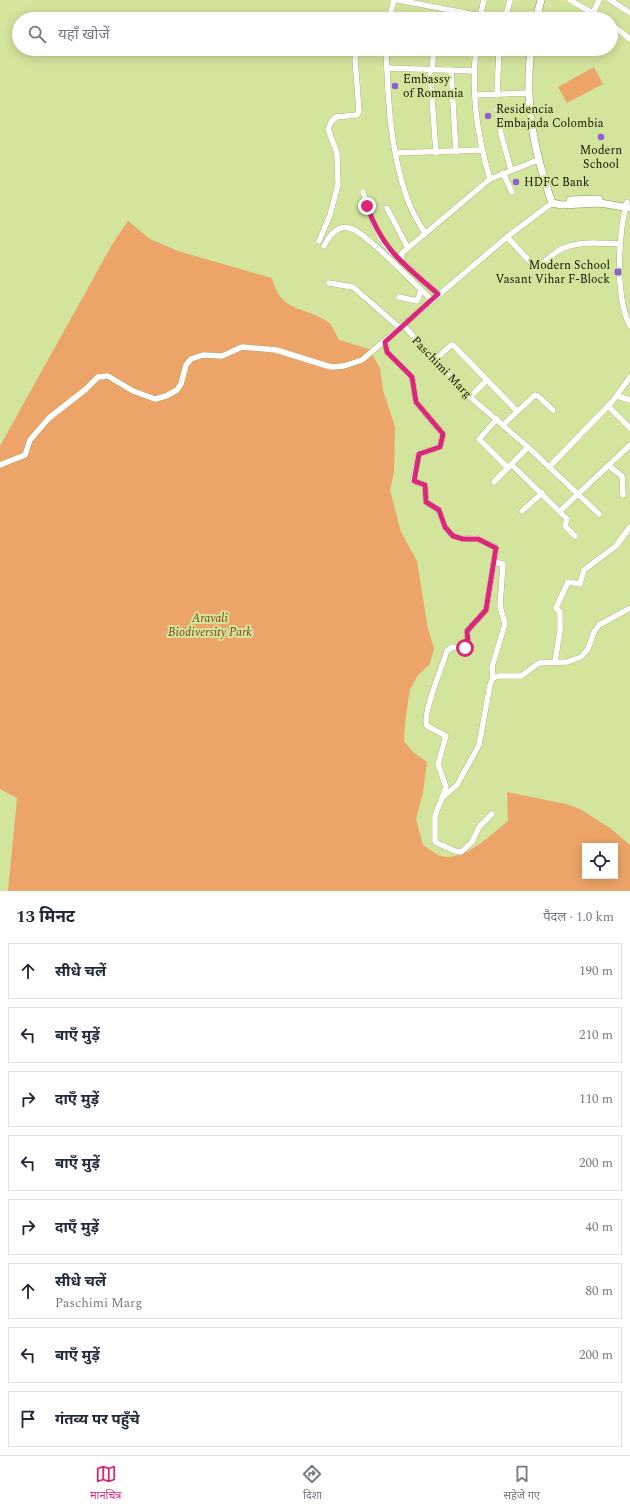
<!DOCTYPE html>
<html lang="hi">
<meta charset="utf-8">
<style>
:root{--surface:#fff;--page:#f6f6f7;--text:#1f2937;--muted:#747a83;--line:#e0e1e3;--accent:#db2777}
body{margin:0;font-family:Spectral,"Noto Sans Devanagari",serif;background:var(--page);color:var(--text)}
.controls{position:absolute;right:12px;bottom:12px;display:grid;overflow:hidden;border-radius:0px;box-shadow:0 2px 10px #0003}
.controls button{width:36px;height:36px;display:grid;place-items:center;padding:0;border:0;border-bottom:1px solid var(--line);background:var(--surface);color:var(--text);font:20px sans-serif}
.stop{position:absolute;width:12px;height:12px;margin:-9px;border:3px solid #db2777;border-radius:50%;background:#fff}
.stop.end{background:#db2777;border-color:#fff;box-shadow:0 1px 4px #0008}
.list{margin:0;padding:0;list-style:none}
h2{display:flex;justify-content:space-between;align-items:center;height:52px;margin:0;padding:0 16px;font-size:17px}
h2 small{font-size:13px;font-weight:400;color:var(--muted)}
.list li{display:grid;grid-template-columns:26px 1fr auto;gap:12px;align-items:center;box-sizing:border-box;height:56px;margin:0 8px 8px;padding:0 8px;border:1px solid var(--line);border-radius:0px}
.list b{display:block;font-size:15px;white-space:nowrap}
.list p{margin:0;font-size:13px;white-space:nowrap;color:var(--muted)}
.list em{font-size:13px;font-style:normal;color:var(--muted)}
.icon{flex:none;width:22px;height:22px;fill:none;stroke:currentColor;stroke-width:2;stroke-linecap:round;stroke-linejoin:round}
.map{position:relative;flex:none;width:630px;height:891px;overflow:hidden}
.search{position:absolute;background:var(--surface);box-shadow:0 2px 10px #0003;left:12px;right:12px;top:12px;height:44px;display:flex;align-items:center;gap:10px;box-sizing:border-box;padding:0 14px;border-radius:22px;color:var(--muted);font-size:15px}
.sheet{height:564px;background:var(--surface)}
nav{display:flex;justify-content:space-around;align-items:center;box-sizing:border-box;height:56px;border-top:1px solid var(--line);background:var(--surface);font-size:11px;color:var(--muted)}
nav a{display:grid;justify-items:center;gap:2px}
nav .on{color:var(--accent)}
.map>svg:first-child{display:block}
.green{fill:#eda468;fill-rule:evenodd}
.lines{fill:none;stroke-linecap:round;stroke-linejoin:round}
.minor-casing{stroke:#899854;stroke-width:6}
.major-casing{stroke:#899854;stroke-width:8}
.minor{stroke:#fff;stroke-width:5.5}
.major{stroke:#fff;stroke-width:7}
.route{stroke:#db2777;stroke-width:5}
.poi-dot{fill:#8f5ed7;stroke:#d3e49d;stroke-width:1.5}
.labels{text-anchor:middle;stroke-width:4;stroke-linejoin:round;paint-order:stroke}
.poi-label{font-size:12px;fill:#0f1300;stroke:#d3e49d;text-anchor:start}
.street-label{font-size:12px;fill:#0f1300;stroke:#d3e49d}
.park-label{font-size:12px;font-style:italic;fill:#7f460b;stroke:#d3e49d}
</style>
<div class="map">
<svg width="630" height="891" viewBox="0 0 630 891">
<rect width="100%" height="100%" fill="#d3e49d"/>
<!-- green -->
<g class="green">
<path d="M594 67 603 84 567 103 558 87Z"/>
<path d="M128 221 150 239 178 251 272 278C281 314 303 305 328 322 333 325 336 335 339 340L369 349 380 368 383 390 395 427 394 472 390 490 401 532 417 561 428 629 434 648 430 664 418 675 410 689 405 722 404 741 414 753 427 762 423 793 416 819 423 845C428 848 433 852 438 855 461 865 492 834 508 821L507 792 566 804 580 809 610 828 630 845V891H8L17 798 0 789V446L113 243ZM585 846H615V876H585Z"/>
</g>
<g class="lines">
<defs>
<g id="minor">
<path d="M398 0 497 19"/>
<path d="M570 0 603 19"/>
<path d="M610 0 630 13"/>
<path d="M593 13 599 0"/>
<path d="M390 16 402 19"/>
<path d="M480 17 484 0"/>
<path d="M389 19 394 0"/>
<path d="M505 19 510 0"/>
<path d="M611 24 630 39"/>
<path d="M386 49C388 98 390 151 407 198 411 210 418 222 425 233"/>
<path d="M476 49C471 93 477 136 490 179"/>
<path d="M387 68 474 71"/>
<path d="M430 70 436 153"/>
<path d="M432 70 434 49"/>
<path d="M451 70 456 152"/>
<path d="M475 95 528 93"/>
<path d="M497 95 499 49"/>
<path d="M497 109 501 134 511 170"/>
<path d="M396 153 481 150"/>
<path d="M503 173 512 192"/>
<path d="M363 192C369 212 380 249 400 258"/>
<path d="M627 202C618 234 615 297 630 326"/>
<path d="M387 208 408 248"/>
<path d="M507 237 535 267C544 264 550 256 558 251 577 240 599 243 620 244"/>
<path d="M319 241 330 215 338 185 337 153 328 129 331 122 336 117 357 115 359 111 355 59 357 49"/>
<path d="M324 246C329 236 337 225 349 228 364 230 417 287 432 300"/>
<path d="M329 283 353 287 400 328"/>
<path d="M438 294 401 261 402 253 490 179 538 160"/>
<path d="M399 297 417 301 421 291"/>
<path d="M403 325 470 397 528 447 599 514"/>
<path d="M386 340 387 352 412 377 416 402 443 434 440 447 419 454 413 481 425 485 426 502 439 510 445 527 453 536 463 539 475 538 495 547 496 550 486 610 467 631 468 643 465 648 452 647 447 651C443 664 421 717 427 726L446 736 438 764 446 787 435 816V842L455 851 461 852 472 842 479 827 492 814"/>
<path d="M434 361 451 345H453L517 411"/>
<path d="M617 396 630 400"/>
<path d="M470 397 487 380"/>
<path d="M608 406 630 428"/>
<path d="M497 419 479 439 508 468"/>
<path d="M503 425 535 395 538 396 553 410"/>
<path d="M0 465 25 455 30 440 49 418 86 389 98 377 108 376 133 391 155 399 166 396 177 390 181 384 186 365 191 359 203 355 222 356 242 347 276 350 331 367 344 366 362 360 507 237 552 203"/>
<path d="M512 465 567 519 565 526 575 536"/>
<path d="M609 466 622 476 623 495"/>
<path d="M549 467 612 402 630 377"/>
<path d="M494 482 528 447"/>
<path d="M522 511 542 493"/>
<path d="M560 511 630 445"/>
<path d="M555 662 560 631V612L556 608 568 582 580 584 584 570 616 546 630 527"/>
<path d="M493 678 492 667 505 624 500 606 503 564 494 562"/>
<path d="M443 797 457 785 479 745 490 685 493 678 499 676H521L539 663 567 662 581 657 588 649 594 632 599 625 630 608"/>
</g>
<g id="major">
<path d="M536 19 541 0"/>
<path d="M531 49C524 103 534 152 552 203"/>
<path d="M570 200 599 199"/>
<path d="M552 203 562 205 600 203 630 208"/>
</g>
</defs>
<!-- minor casing -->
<use href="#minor" class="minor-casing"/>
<!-- major casing -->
<use href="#major" class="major-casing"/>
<!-- minor -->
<use href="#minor" class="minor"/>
<!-- major -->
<use href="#major" class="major"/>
</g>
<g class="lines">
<!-- route -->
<path class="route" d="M367 206C383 251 404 264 438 294L385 342 387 352 412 377 416 402 443 434 440 447 419 454 414 481 425 485 426 502 439 510 445 527 453 536 463 539H478L496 548 486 610 467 631 468 643 465 648"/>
</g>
<!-- markers -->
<g class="poi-dot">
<circle cx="395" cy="86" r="4"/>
<circle cx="488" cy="116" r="4"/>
<circle cx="601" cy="137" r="4"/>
<circle cx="516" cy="182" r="4"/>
<rect x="614" y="268" width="8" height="8" rx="2"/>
</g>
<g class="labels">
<!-- poi labels -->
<g class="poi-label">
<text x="403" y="83">Embassy<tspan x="403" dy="14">of Romania</tspan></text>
<text x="496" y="113">Residencia<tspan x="496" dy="14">Embajada Colombia</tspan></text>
<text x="601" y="154" text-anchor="middle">Modern<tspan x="601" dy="14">School</tspan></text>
<text x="524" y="186">HDFC Bank</text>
<text x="610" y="269" text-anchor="end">Modern School<tspan x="610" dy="14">Vasant Vihar F-Block</tspan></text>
</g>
<!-- street labels -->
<g class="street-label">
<text transform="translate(442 367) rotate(46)" y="4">Paschimi Marg</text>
</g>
<!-- park labels -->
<g class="park-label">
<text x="210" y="622">Aravali<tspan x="210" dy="14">Biodiversity Park</tspan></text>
</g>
</g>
</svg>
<div class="controls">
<button><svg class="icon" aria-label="locate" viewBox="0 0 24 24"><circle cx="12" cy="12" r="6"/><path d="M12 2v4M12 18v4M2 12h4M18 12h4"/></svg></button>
</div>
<div class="stop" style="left:465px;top:648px"></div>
<div class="stop end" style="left:367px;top:206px"></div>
<div class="search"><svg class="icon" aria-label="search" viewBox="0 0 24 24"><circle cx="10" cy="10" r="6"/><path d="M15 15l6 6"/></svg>यहाँ खोजें</div>
</div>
<section class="sheet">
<h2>13 मिनट<small>पैदल · 1.0 km</small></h2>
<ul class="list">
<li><svg class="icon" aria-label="ahead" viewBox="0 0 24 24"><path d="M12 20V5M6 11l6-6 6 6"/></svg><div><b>सीधे चलें</b></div><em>190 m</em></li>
<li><svg class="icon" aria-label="left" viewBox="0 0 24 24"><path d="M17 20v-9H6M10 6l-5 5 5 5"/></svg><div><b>बाएँ मुड़ें</b></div><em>210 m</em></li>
<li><svg class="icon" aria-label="right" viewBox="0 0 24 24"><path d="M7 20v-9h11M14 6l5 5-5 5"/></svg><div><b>दाएँ मुड़ें</b></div><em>110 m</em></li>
<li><svg class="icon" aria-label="left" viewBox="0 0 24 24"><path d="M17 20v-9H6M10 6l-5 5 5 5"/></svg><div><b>बाएँ मुड़ें</b></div><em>200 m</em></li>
<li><svg class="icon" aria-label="right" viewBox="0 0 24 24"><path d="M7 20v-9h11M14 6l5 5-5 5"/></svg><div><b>दाएँ मुड़ें</b></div><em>40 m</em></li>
<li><svg class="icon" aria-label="ahead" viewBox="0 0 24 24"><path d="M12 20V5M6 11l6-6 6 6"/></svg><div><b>सीधे चलें</b><p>Paschimi Marg</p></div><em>80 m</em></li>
<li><svg class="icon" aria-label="left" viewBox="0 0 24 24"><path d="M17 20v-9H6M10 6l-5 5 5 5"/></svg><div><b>बाएँ मुड़ें</b></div><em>200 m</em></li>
<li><svg class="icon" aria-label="arrive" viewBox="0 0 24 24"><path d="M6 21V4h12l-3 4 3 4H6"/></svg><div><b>गंतव्य पर पहुँचे</b></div></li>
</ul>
</section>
<nav>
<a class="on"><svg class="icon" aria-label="map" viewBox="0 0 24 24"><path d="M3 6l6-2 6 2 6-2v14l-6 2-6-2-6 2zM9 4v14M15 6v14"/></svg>मानचित्र</a>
<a><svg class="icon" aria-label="directions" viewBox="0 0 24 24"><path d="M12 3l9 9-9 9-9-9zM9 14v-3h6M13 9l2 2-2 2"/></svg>दिशा</a>
<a><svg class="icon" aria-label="saved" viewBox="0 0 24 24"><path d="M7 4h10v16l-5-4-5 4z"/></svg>सहेजे गए</a>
</nav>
